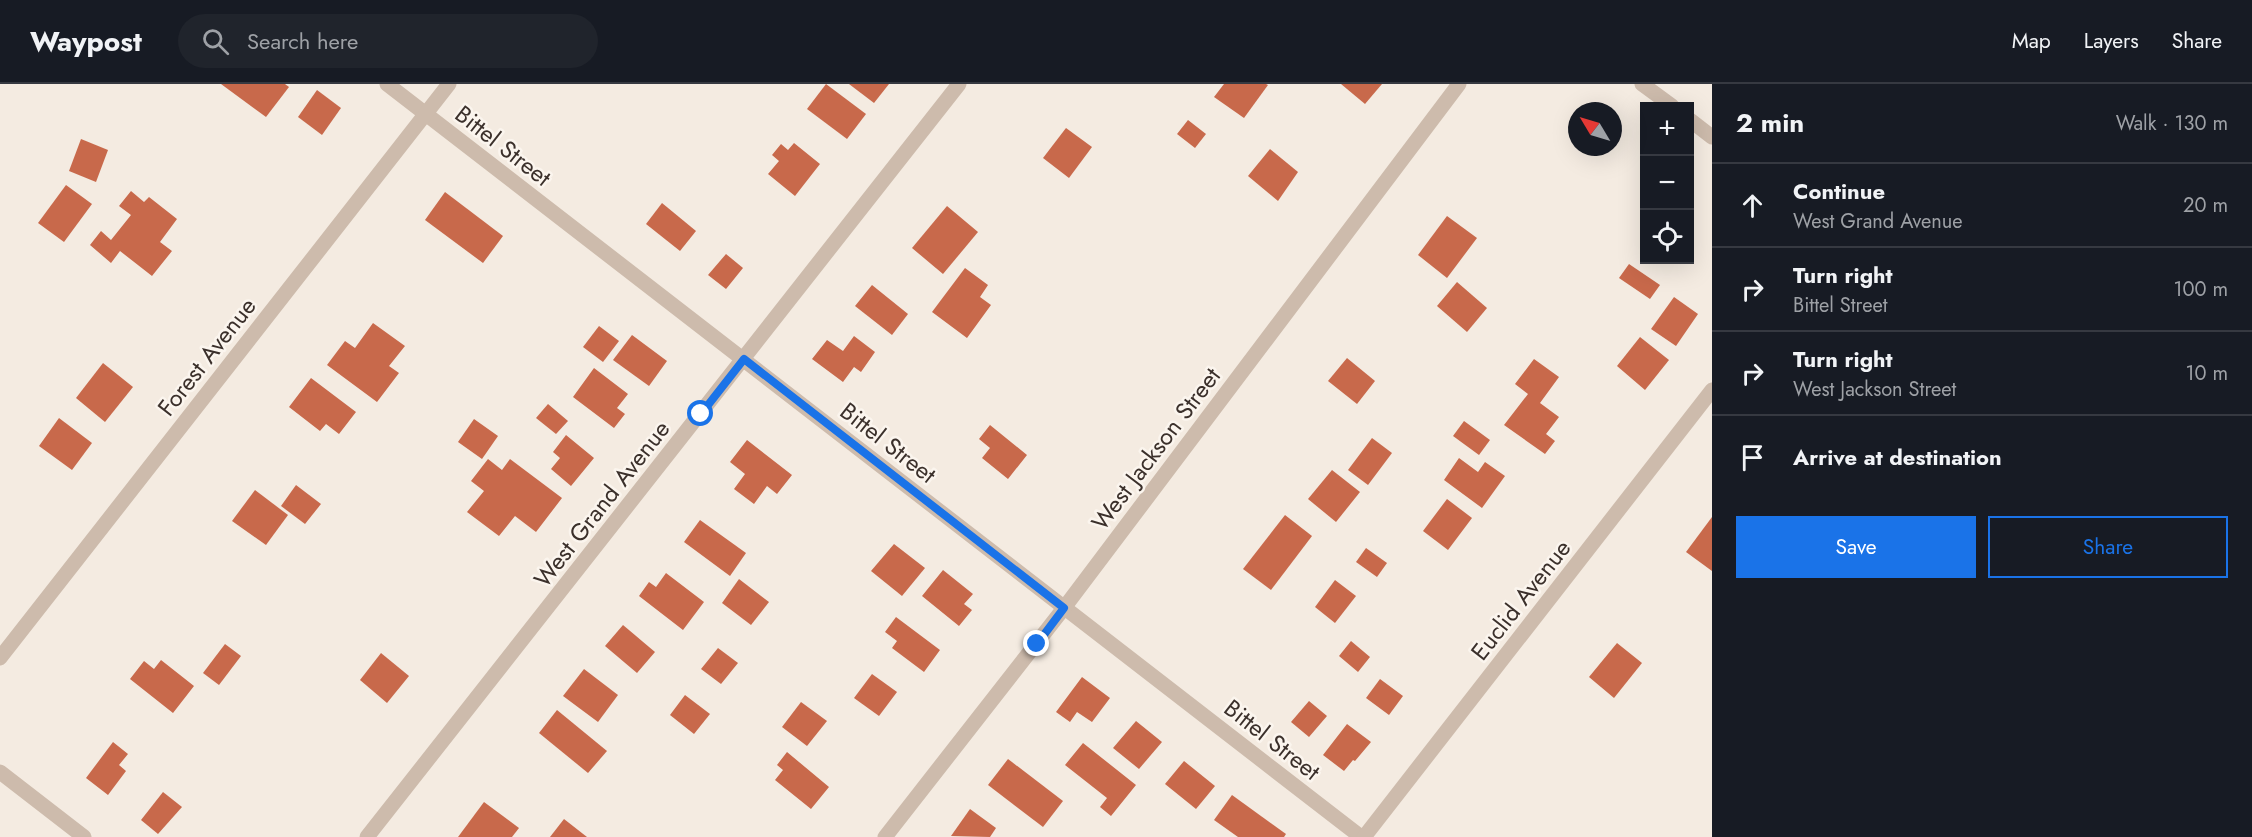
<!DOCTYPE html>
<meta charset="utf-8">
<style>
:root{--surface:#171b24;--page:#20242c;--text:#f1f3f6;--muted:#9ea1a6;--line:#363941;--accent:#1a73e8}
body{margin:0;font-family:Jost,sans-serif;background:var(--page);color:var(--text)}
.controls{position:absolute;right:18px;top:18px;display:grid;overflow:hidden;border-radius:0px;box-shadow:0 6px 24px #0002}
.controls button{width:54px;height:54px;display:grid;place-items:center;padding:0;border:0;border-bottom:2px solid var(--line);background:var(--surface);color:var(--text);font:30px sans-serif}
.compass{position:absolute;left:1568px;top:18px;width:54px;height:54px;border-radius:50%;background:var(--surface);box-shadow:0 6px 24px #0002;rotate:308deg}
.stop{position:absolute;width:18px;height:18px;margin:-14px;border:4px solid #1a73e8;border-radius:50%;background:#fff}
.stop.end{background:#1a73e8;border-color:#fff;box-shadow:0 2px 6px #0008}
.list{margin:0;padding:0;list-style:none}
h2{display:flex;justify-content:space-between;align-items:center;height:78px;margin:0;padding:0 24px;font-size:26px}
h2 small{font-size:20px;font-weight:400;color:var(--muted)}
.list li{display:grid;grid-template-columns:39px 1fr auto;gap:18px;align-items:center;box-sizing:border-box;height:84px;padding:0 24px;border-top:2px solid var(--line)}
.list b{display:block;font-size:22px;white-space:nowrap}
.list p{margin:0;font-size:20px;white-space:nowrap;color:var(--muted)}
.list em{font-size:20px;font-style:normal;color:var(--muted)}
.actions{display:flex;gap:12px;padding:18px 24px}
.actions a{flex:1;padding:14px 0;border:2px solid var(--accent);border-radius:0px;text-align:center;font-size:21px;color:var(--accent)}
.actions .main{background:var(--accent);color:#fff}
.icon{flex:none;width:33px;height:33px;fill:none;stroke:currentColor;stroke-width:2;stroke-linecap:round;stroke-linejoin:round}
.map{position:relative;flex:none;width:1712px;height:753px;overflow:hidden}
header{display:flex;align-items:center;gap:36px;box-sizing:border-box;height:84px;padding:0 30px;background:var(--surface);border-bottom:2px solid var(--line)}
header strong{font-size:28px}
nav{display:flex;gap:33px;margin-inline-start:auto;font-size:21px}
.search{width:420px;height:54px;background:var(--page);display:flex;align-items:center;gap:15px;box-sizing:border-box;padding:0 21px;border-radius:33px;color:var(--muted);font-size:22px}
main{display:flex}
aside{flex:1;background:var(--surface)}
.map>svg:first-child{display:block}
.building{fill:#c8694b}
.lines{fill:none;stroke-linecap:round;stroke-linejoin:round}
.minor{stroke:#cdbbac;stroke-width:15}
.route{stroke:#1a73e8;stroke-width:8}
.labels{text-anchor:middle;stroke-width:5;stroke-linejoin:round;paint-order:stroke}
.street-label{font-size:24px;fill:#3b302b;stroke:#fbf5ee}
</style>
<header>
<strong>Waypost</strong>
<div class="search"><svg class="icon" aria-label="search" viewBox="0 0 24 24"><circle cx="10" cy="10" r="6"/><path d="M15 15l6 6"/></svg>Search here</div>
<nav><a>Map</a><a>Layers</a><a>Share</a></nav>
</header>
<main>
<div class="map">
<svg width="1712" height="753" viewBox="0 0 1712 753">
<rect width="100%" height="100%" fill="#f4ebe1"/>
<!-- building -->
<g class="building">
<path d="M221 0H285L289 3 266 33Z"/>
<path d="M826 0 866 30 847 55 807 25Z"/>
<path d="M849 0H889L874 19Z"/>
<path d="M1224 0H1266L1268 1 1244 34 1214 13Z"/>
<path d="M1341 0H1382L1365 20Z"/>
<path d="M317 6 341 24 322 51 298 33Z"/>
<path d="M1188 36 1206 50 1195 64 1177 50Z"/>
<path d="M1066 44 1092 63 1069 94 1043 74Z"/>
<path d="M81 55 108 66 96 98 69 87Z"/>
<path d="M794 59 820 80 795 112 768 90 779 77 772 71 781 60 788 66Z"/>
<path d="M1270 65 1298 88 1278 117 1248 92Z"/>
<path d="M66 101 92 120 64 158 38 139Z"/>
<path d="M131 107 144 118 149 113 177 135 160 158 172 167 152 192 120 167 111 179 90 161 101 147 111 156 131 131 119 122Z"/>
<path d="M445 108 503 152 483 179 425 136Z"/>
<path d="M662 119 696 147 680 167 646 140Z"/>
<path d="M947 122 978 148 943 190 912 164Z"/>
<path d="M1447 132 1477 154 1447 194 1418 171Z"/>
<path d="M726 170 743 184 726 205 708 191Z"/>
<path d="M1629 180 1660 201 1650 215 1619 194Z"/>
<path d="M965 184 988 201 980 213 991 221 967 254 932 228Z"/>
<path d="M1457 198 1487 224 1467 248 1437 222Z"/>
<path d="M872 201 908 230 892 251 855 222Z"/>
<path d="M1674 213 1698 230 1676 262 1651 245Z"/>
<path d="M373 239 405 262 389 282 399 289 377 318 327 281 345 257 355 264Z"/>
<path d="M599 242 619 257 603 278 583 263Z"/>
<path d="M632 251 667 277 649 302 613 276Z"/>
<path d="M854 252 875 268 861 288 854 283 843 298 812 275 827 256 843 267Z"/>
<path d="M1640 253 1669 276 1645 306 1617 282Z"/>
<path d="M1347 274 1375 297 1357 320 1328 297Z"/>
<path d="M1534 275 1559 293 1540 319 1559 333 1546 350 1555 357 1545 370 1504 341 1528 310 1515 300Z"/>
<path d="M103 279 133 303 105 338 76 314Z"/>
<path d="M594 284 628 310 617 324 625 330 614 344 573 313Z"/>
<path d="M311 294 356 328 339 350 326 340 320 347 289 323Z"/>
<path d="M548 320 568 337 556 350 536 334Z"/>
<path d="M59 334 92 359 72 386 39 362Z"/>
<path d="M474 335 498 352 482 375 458 358Z"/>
<path d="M1464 337 1490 356 1479 371 1453 352Z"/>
<path d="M990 341 1027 371 1008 395 982 374 990 364 979 355Z"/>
<path d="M566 351 594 374 571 402 551 385 560 374 553 368Z"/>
<path d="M1372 354 1392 369 1368 401 1348 386Z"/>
<path d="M747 356 792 391 777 410 767 402 754 420 734 405 745 390 730 378Z"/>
<path d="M1459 374 1478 388 1485 378 1505 392 1482 424 1444 396Z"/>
<path d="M488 375 502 386 510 375 562 414 536 448 515 432 499 452 467 428 484 407 471 397Z"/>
<path d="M1332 386 1360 408 1336 438 1308 415Z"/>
<path d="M296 401 321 420 305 440 281 422Z"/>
<path d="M255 406 288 431 266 461 232 437Z"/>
<path d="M1447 415 1472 434 1448 466 1423 447Z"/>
<path d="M1285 431 1312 452 1271 506 1243 485Z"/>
<path d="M1712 433V487L1686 468Z"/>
<path d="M700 436 746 469 730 492 684 458Z"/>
<path d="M894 460 925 484 902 512 871 487Z"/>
<path d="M1366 464 1387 479 1377 493 1356 478Z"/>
<path d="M943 486 973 510 964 520 972 526 959 542 922 512Z"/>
<path d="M666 489 704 518 683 546 639 512 649 498 656 503Z"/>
<path d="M739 495 769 518 751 541 722 519Z"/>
<path d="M1335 496 1356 512 1335 539 1315 523Z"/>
<path d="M896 533 940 566 924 588 892 564 897 557 885 548Z"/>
<path d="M623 541 655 568 637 589 605 562Z"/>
<path d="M1351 557 1370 573 1358 588 1339 572Z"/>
<path d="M1617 559 1642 579 1614 614 1589 593Z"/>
<path d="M225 560 241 572 219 601 203 589Z"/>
<path d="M718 564 738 579 721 600 701 585Z"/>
<path d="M381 569 409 592 387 619 360 596Z"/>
<path d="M161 576 194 602 173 629 130 595 144 577 154 585Z"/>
<path d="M584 585 618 611 598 638 563 612Z"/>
<path d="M872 590 897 608 879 632 854 614Z"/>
<path d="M1082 593 1110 614 1092 638 1077 628 1070 638 1056 628Z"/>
<path d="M1380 595 1403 612 1389 631 1366 614Z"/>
<path d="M685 611 710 630 694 650 670 631Z"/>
<path d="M1309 617 1327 632 1309 653 1291 638Z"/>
<path d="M801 618 827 637 807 662 782 643Z"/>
<path d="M557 626 607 667 588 689 539 649Z"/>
<path d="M1136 637 1162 658 1139 685 1113 664Z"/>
<path d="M1347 640 1371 658 1355 677 1353 676 1344 687 1323 671Z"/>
<path d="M113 658 128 670 119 681 126 687 108 711 86 694Z"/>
<path d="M1083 659 1136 701 1111 732 1100 723 1107 714 1065 681Z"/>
<path d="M787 668 829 703 811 725 775 696 783 686 777 681Z"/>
<path d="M1008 675 1063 717 1043 743 988 701Z"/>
<path d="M1184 677 1215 702 1196 725 1165 700Z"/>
<path d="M163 708 182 723 158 750 141 736Z"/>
<path d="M1232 711 1286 750 1284 753H1238L1214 736Z"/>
<path d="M484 718 519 744 512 753H458Z"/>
<path d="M970 725 996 744 990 753 951 752Z"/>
<path d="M564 735 587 753H550Z"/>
</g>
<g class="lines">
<!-- minor -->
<g class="minor">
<path d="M387 0 1361 753"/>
<path d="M1642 0 1672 22"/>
<path d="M1690 36 1712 53"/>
<path d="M0 574 449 0"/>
<path d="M0 688 84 753"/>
<path d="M367 753 959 0"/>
<path d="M885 753 1064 524 1459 0"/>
<path d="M1364 753 1712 306"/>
</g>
</g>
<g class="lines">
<!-- route -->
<path class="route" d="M701 330 744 275 1064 524 1037 560"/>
</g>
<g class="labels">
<!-- street labels -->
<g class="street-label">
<text transform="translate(503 62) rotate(38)" y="8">Bittel Street</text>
<text transform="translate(207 273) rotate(-52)" y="8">Forest Avenue</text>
<text transform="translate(888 359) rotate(38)" y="8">Bittel Street</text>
<text transform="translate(1156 365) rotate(-53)" y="8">West Jackson Street</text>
<text transform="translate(602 420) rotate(-52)" y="8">West Grand Avenue</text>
<text transform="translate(1521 516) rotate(-52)" y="8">Euclid Avenue</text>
<text transform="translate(1272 656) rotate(38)" y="8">Bittel Street</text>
</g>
</g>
</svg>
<div class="controls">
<button>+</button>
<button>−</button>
<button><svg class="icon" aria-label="locate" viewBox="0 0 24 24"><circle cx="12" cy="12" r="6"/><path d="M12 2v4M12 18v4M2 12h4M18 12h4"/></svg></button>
</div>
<svg class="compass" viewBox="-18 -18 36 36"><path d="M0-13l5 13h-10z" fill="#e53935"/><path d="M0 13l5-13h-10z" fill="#9ea1a6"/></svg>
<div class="stop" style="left:701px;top:330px"></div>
<div class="stop end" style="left:1037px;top:560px"></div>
</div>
<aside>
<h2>2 min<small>Walk · 130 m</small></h2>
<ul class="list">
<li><svg class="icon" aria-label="ahead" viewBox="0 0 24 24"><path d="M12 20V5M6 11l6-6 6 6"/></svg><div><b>Continue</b><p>West Grand Avenue</p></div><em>20 m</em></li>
<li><svg class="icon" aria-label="right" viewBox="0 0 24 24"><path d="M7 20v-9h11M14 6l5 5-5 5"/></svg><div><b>Turn right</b><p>Bittel Street</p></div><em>100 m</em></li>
<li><svg class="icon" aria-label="right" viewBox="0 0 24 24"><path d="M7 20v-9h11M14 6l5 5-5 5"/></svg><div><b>Turn right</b><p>West Jackson Street</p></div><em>10 m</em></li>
<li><svg class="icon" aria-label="arrive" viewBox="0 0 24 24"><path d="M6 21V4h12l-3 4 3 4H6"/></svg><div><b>Arrive at destination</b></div></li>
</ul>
<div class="actions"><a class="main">Save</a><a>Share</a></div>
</aside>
</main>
